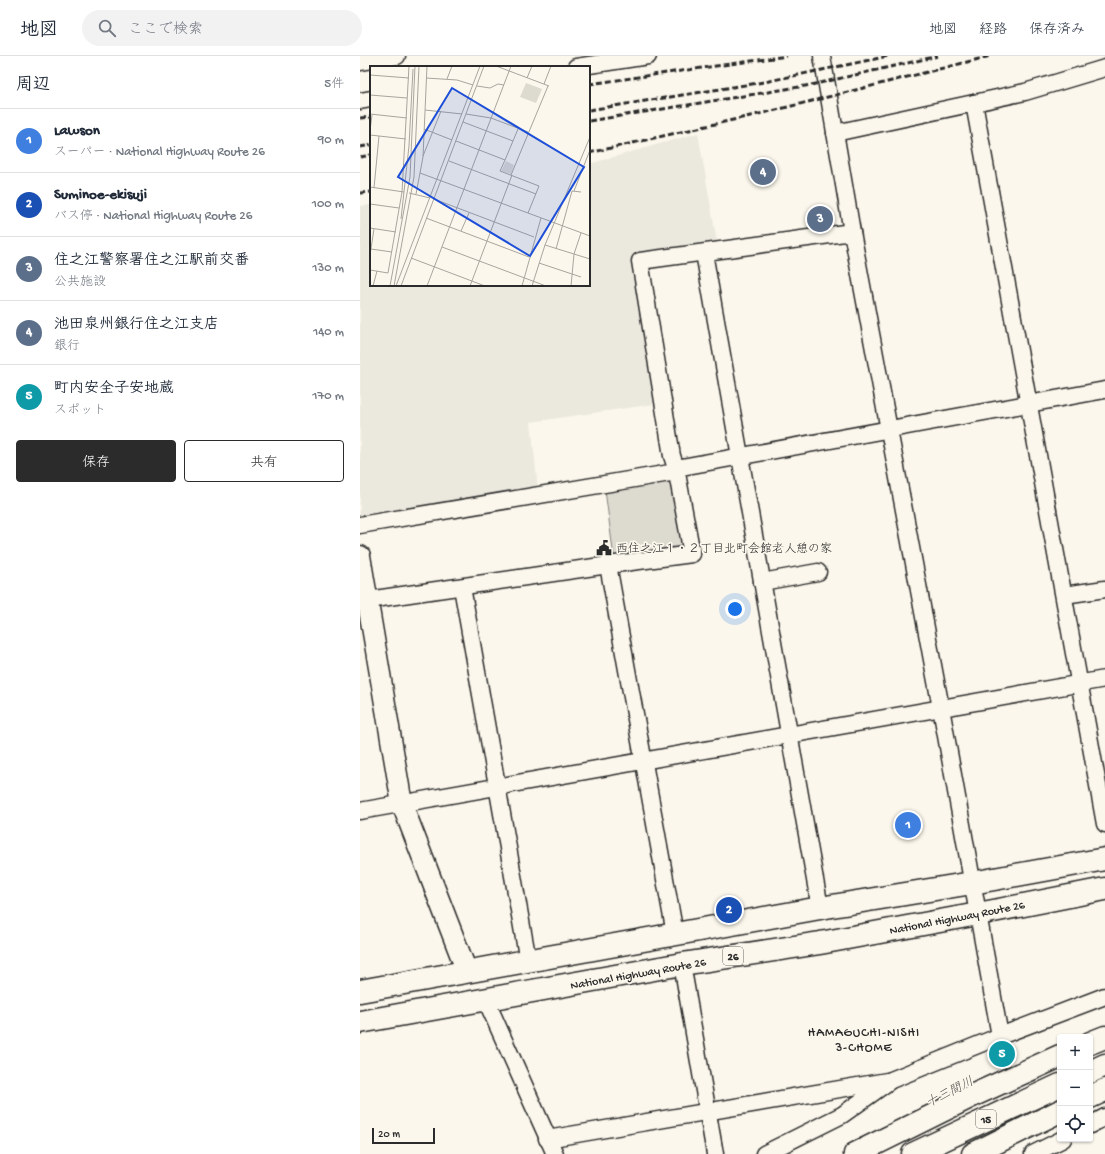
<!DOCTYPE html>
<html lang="ja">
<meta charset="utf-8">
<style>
:root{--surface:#fff;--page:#f2f2f3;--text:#1f2937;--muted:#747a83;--line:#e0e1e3;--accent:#2b2b2b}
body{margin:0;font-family:"Gochi Hand","Klee One",sans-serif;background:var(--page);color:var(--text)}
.controls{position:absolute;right:12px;bottom:12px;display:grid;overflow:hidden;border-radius:4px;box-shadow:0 1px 3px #0004}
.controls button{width:36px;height:36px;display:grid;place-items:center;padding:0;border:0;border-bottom:1px solid var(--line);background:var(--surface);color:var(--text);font:20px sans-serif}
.scale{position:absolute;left:12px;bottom:10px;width:63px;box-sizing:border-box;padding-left:4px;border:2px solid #2b2b2b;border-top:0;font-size:11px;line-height:14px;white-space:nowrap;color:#2b2b2b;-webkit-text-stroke:3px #fbf7ec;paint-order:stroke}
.you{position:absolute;left:375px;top:553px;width:14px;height:14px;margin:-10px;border:3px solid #fff;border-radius:50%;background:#1a73e8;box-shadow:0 0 0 6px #1a73e833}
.badge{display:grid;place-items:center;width:26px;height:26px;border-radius:50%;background:var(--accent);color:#fff;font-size:13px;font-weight:700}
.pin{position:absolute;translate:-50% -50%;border:2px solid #fff;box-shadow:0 1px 4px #0006}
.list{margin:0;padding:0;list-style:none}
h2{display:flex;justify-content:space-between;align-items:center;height:52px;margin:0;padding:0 16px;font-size:17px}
h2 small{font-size:13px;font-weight:400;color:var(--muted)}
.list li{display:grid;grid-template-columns:26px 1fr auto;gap:12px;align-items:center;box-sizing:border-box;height:64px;padding:0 16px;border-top:1px solid var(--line)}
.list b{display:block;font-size:15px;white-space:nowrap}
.list p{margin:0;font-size:13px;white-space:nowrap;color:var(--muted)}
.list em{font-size:13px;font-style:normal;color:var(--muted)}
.actions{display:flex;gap:8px;padding:12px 16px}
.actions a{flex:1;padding:9px 0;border:1px solid var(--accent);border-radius:4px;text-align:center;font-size:14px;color:var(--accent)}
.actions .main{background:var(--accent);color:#fff}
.icon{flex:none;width:22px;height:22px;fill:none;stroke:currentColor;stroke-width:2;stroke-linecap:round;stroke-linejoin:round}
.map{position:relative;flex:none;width:745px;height:1098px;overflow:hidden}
header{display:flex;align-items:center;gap:24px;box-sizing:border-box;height:56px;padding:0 20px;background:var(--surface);border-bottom:1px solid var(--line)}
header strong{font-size:19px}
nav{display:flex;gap:22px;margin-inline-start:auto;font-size:14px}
.search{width:280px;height:36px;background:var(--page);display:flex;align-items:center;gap:10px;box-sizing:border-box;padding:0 14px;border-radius:22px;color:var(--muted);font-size:15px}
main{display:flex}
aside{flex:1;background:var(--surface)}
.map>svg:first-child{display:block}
.built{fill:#ebe8de}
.green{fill:#dddad0;stroke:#84827e}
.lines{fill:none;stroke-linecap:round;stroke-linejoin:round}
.minor-casing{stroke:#2b2b2b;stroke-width:19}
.tertiary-casing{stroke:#2b2b2b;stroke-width:23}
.trunk-casing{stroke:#2b2b2b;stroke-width:25}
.motorway-casing{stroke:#2b2b2b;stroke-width:25}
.minor{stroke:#fbf7ec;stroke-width:16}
.tertiary{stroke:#fbf7ec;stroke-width:20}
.trunk{stroke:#fbf7ec;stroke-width:22}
.motorway{stroke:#fbf7ec;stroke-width:22}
.rail{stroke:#2b2b2b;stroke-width:3;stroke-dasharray:6 3;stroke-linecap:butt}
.labels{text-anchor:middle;stroke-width:3.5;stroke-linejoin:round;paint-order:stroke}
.shield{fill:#fbf7ec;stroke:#696865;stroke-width:1}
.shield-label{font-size:11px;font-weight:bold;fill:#2b2b2b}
.poi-label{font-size:12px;fill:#2b2b2b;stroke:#fbf7ec;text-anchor:start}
.street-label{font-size:12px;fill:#2b2b2b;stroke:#fbf7ec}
.neighbourhood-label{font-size:13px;letter-spacing:1px;fill:#2b2b2b;stroke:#fbf7ec}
.water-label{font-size:13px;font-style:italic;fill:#5a5956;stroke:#fbf7ec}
.inset-road{fill:none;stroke:#a8a59f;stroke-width:1}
.view{fill:#1d4ed8;fill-opacity:0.15;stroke:#1d4ed8;stroke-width:2}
.inset-edge{fill:none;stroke:#2b2b2b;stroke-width:2}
</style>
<header>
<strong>地図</strong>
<div class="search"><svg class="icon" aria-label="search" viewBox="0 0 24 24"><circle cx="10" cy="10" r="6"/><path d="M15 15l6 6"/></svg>ここで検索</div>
<nav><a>地図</a><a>経路</a><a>保存済み</a></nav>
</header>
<main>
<aside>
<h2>周辺<small>5件</small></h2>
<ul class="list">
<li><span class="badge" style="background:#3f7fe0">1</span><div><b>Lawson</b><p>スーパー · National Highway Route 26</p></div><em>90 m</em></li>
<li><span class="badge" style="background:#1a4fb4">2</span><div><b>Suminoe-ekisuji</b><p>バス停 · National Highway Route 26</p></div><em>100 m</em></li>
<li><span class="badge" style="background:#5c6f8a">3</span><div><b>住之江警察署住之江駅前交番</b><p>公共施設</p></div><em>130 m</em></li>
<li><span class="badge" style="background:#5c6f8a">4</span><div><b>池田泉州銀行住之江支店</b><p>銀行</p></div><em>140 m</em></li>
<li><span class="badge" style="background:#0f9aa8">5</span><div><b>町内安全子安地蔵</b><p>スポット</p></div><em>170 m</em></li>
</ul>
<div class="actions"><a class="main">保存</a><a>共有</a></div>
</aside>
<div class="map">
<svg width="745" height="1098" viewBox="0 0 745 1098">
<rect width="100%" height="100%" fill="#fbf7ec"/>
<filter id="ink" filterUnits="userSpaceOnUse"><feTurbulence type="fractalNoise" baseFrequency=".025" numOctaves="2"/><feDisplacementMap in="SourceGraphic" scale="8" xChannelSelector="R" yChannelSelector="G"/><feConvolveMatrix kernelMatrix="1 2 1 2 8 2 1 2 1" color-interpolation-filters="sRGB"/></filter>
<g filter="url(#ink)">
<!-- built -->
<path class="built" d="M338 77 357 186 273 200 295 348 171 366 178 434 0 459V150L11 149V229H229V108Z"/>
<!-- green -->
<path class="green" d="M315 424 327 493 254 502 245 434Z"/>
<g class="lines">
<defs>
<g id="minor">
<path d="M462 0 492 176 581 652 640 980"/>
<path d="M0 6 37 0"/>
<path d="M216 11 288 0"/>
<path d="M0 45 11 43"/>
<path d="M614 47 745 768"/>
<path d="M475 77 665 36 745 12"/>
<path d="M344 197 460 852"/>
<path d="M316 412 745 334"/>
<path d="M0 469 316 416"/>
<path d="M402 526 458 516"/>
<path d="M102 531 168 905"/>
<path d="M704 539 745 533"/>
<path d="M8 544 248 509"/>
<path d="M0 755 745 623"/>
<path d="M315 878 248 509 332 498 316 412 312 400 280 205 492 176"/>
<path d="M322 908 355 1098"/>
<path d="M126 944 195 1098"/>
<path d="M730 1069 745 1061"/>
<path d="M187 1083 527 1025"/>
<path d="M404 1098 482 1059 531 1024 640 980 745 940"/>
<path d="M673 1098 703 1083"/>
</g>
<path id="tertiary" d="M0 500 42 748 107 916"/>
<g id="trunk">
<path d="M0 935 460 852 612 827 745 803"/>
<path d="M0 966 322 908 460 887 618 858 745 833"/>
</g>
<g id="motorway">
<path d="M730 987 745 981"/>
<path d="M730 1016 745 1009"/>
<path d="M730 1041 745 1034"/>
<path d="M495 1098 616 1038 700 1000"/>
<path d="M553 1098 700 1029"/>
<path d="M613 1098 700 1055"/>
</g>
</defs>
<!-- minor casing -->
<use href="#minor" class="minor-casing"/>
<!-- tertiary casing -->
<use href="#tertiary" class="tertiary-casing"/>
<!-- trunk casing -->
<use href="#trunk" class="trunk-casing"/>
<!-- motorway casing -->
<use href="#motorway" class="motorway-casing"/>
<!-- minor -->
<use href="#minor" class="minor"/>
<!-- tertiary -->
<use href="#tertiary" class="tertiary"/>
<!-- trunk -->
<use href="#trunk" class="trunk"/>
<!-- motorway -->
<use href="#motorway" class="motorway"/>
<!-- rail -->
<g class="rail">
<path d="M229 28 427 0"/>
<path d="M229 54 404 26 529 0"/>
<path d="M0 62 11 61"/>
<path d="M229 65 451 29 578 0"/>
<path d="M0 91 11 89"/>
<path d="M229 97 412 55 631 0"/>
<path d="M0 101 11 99"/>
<path d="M0 137 11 136"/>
</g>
</g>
</g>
<!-- icons -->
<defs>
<symbol id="civic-bare" viewBox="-9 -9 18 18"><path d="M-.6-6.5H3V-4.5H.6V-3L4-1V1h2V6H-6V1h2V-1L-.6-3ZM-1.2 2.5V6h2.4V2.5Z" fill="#2b2b2b" stroke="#fbf7ec" stroke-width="2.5" paint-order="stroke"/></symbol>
</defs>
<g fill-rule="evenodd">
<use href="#civic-bare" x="233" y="481" width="22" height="22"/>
</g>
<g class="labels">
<!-- shield labels -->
<g class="shield">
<rect x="363" y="891" width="20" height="18" rx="3"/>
<rect x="616" y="1054" width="20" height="18" rx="3"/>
</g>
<g class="shield-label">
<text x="373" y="904">26</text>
<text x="626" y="1067">15</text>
</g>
<!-- poi labels -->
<g class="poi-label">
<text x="256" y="496">西住之江１・２丁目北町会館老人憩の家</text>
</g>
<!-- street labels -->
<g class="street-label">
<text transform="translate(597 861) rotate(-11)" y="4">National Highway Route 26</text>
<text transform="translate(278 917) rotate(-10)" y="4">National Highway Route 26</text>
</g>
<!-- neighbourhood labels -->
<g class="neighbourhood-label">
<text x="504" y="980">HAMAGUCHI-NISHI<tspan x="504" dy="15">3-CHOME</tspan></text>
</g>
<!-- water labels -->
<g class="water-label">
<text transform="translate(589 1035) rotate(-27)" y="5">十三間川</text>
</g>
</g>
<!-- overview -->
<g transform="translate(10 10)">
<rect width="220" height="220" fill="#fbf7ec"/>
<path d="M156 17 172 23 166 37 150 31ZM136 95 144 99 141 108 131 105Z" fill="#dddad0"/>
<path class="inset-road" d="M126 0 179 20M0 9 39 12M56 12 87 14 103 19M157 12 162 0M77 13 82 0M174 18 181 0M107 20 120 22 128 18 134 19M0 29 37 32M55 44 92 48M0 48 37 52M96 48 121 52 158 66M93 56 143 75M54 63 82 74M0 65 2 49M0 69 36 73M86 75 135 94 130 105 169 120 158 147M53 90 71 45M135 94 148 63M79 95 166 128M50 107 220 170M141 109 178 20M0 121 34 126M4 122 9 70M204 125 220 84M39 127 60 132M46 128 53 91 57 0M64 133 164 171M0 138 29 142M56 152 159 191M31 153 39 80 43 3M0 162 26 166M91 165 99 147M175 179 220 193M72 181 176 220M1 183 22 186M186 183 202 125 211 126M0 189 4 163M41 192 115 220M169 197 211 211M0 204 18 207 32 126 39 0M3 220 7 205M20 220 40 111 45 0M24 220 44 111 49 0M26 220 110 0M31 220 114 0M57 220 141 0M100 220 142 109M152 220 171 152M162 220 175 179 220 71M201 220 204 188 211 167"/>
<path class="view" d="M82 22 214 101 160 190 28 111Z"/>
<rect width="220" height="220" class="inset-edge"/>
</g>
</svg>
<div class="controls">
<button>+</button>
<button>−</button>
<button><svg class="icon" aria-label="locate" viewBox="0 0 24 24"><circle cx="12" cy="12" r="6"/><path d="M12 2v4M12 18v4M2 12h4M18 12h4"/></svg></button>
</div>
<div class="scale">20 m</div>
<div class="you"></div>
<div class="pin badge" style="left:548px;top:769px;background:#3f7fe0">1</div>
<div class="pin badge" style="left:369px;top:854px;background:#1a4fb4">2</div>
<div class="pin badge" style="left:460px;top:163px;background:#5c6f8a">3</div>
<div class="pin badge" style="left:403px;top:116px;background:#5c6f8a">4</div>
<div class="pin badge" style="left:642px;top:998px;background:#0f9aa8">5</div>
</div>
</main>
